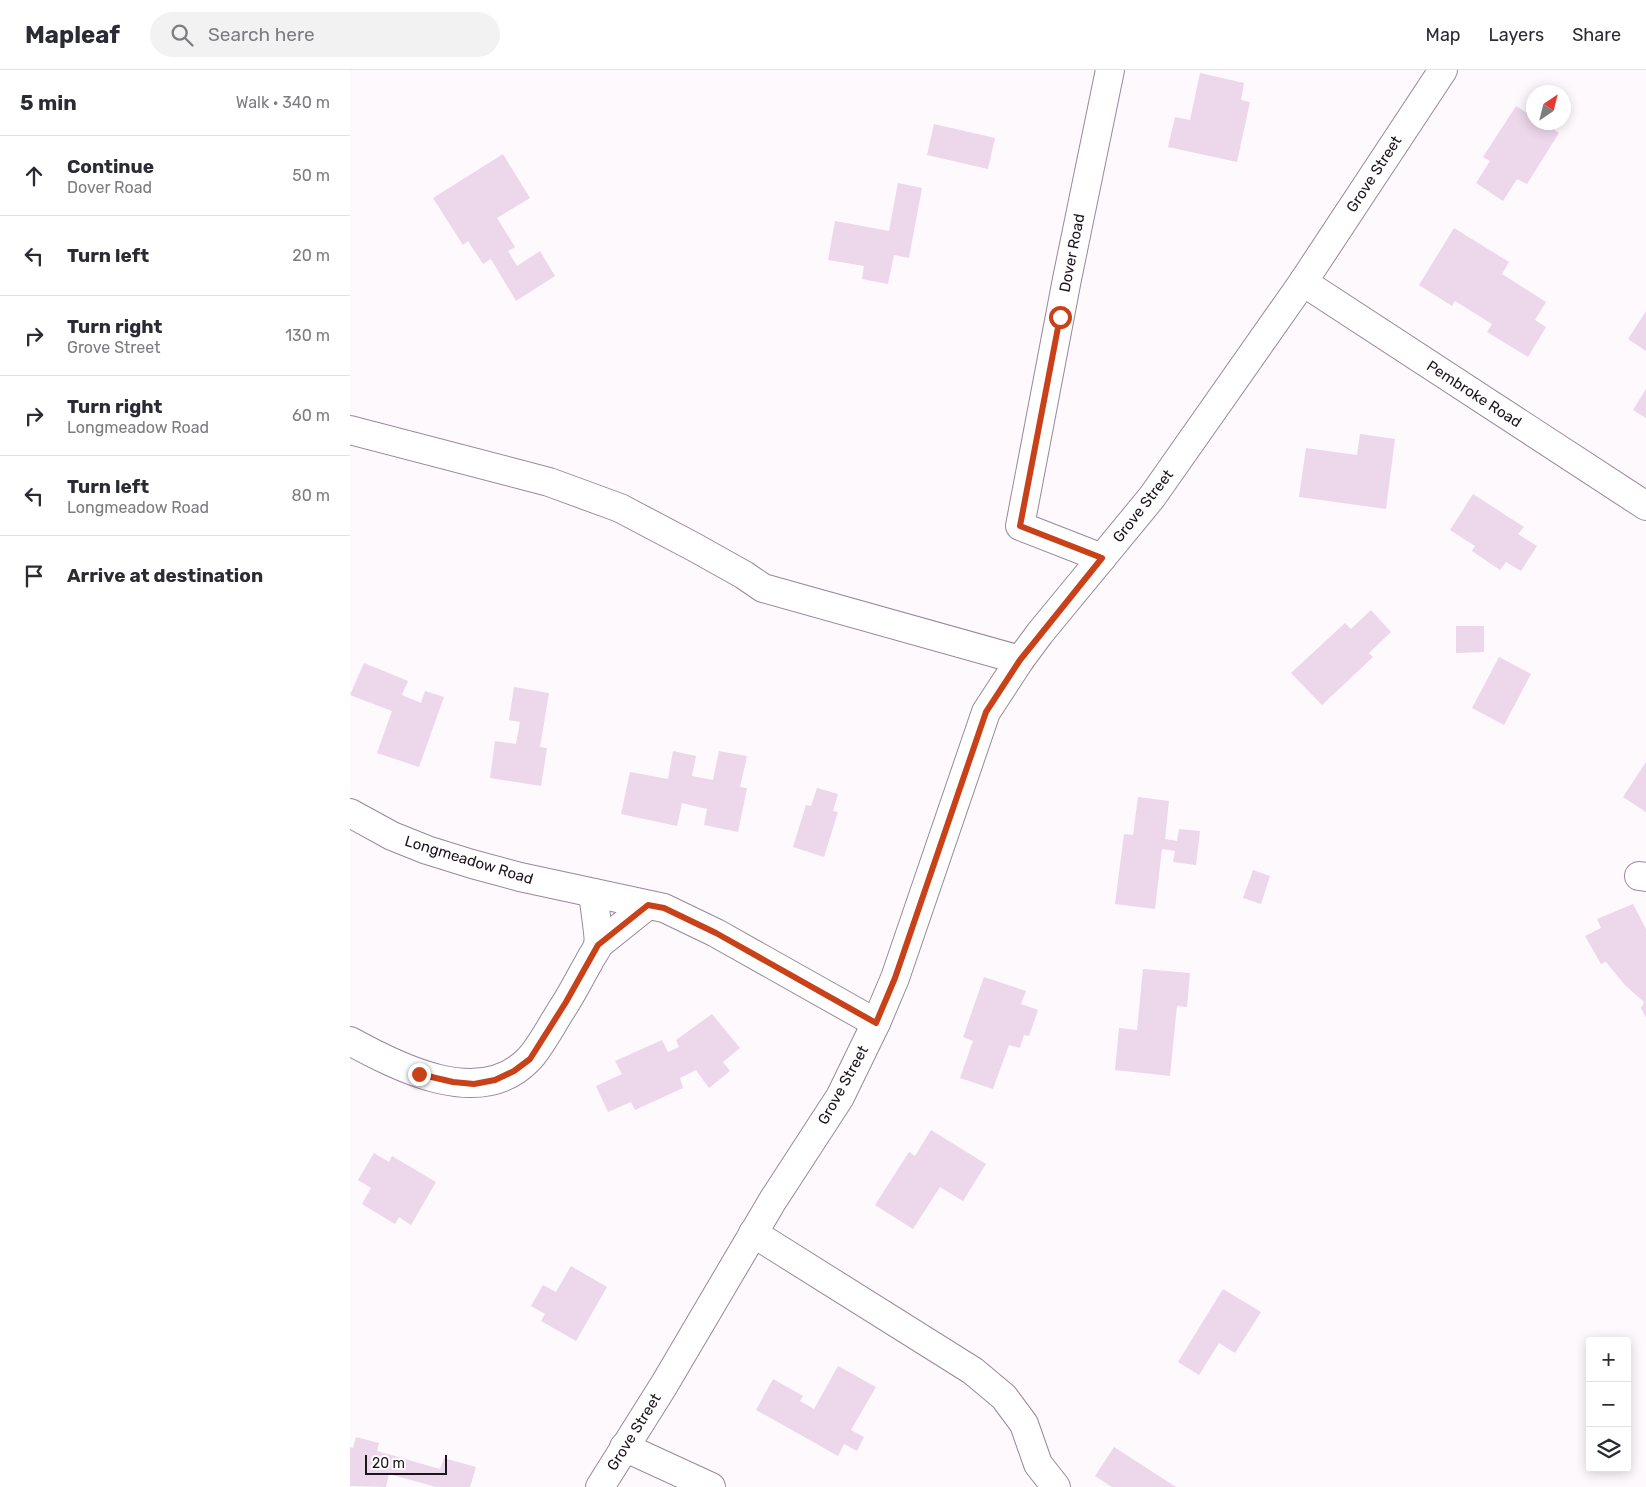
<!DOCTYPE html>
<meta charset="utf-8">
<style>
:root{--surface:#fff;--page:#f2f2f3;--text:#2b2b33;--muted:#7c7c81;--line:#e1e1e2}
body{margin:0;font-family:Rubik,sans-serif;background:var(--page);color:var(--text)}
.controls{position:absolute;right:15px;bottom:15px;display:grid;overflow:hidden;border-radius:5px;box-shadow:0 2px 12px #0003}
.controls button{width:45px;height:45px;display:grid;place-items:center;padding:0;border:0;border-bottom:1px solid var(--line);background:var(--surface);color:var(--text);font:25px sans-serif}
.compass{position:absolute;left:1176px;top:15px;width:45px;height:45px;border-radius:50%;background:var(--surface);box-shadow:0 2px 12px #0003;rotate:35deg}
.scale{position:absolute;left:15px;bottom:12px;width:82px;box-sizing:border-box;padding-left:5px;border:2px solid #1d151d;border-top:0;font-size:14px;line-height:18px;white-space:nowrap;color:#1d151d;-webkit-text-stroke:4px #fff;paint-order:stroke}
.stop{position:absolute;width:15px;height:15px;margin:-11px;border:4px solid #c94118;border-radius:50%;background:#fff}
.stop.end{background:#c94118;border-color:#fff;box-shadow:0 1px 5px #0008}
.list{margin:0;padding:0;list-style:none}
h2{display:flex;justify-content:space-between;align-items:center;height:65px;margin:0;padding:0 20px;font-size:21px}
h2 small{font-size:16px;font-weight:400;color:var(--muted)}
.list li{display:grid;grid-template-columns:32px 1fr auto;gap:15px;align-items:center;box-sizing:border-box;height:80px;padding:0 20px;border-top:1px solid var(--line)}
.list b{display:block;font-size:19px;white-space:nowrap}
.list p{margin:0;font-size:16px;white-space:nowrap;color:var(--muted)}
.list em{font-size:16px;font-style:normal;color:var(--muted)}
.icon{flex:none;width:28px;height:28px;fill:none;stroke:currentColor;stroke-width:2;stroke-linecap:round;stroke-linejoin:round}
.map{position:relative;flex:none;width:1296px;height:1417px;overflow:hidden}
header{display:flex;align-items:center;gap:30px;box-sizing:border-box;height:70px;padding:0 25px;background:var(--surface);border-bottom:1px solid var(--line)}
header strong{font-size:24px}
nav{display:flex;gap:28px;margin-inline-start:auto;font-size:18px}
.search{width:350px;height:45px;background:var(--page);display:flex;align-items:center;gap:12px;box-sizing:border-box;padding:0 18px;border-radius:28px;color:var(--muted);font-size:19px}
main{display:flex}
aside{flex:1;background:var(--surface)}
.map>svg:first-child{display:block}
.building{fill:#edd7eb}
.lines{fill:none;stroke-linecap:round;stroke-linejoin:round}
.minor-casing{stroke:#9a879b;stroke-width:30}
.minor{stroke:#fff;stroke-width:28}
.route{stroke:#c94118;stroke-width:6}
.labels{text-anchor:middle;stroke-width:4;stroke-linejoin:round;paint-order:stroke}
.street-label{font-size:15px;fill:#1d151d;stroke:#fff}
</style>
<header>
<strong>Mapleaf</strong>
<div class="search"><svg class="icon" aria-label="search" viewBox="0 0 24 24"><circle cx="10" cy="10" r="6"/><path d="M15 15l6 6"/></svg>Search here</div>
<nav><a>Map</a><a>Layers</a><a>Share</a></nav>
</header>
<main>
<aside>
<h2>5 min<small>Walk · 340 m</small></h2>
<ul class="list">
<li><svg class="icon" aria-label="ahead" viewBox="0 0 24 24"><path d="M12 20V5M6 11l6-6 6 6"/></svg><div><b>Continue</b><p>Dover Road</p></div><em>50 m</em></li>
<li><svg class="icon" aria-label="left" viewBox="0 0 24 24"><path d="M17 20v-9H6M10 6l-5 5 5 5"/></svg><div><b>Turn left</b></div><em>20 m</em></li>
<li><svg class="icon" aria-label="right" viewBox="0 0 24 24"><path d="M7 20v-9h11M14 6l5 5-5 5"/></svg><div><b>Turn right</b><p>Grove Street</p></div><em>130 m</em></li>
<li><svg class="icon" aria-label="right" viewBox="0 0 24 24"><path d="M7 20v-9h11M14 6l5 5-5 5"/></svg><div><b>Turn right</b><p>Longmeadow Road</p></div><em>60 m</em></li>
<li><svg class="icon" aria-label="left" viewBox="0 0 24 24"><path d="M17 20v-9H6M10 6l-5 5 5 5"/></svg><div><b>Turn left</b><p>Longmeadow Road</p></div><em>80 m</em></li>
<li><svg class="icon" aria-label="arrive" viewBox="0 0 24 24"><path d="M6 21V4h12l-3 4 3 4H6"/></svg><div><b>Arrive at destination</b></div></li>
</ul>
</aside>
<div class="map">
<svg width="1296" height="1417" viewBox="0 0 1296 1417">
<rect width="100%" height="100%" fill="#fdf9fd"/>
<!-- building -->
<g class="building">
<path d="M850 3 894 13 891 30 900 32 887 92 818 77 825 47 840 50Z"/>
<path d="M1166 36 1184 47V52H1193L1209 63 1177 114 1167 109 1153 131 1126 113 1140 91 1133 87Z"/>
<path d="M584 54 645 68 638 99 577 85Z"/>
<path d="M153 84 180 128 147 148 165 177 158 181 167 196 190 181 205 206 166 231 141 189 133 194 118 171 113 175 83 128Z"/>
<path d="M548 113 572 118 559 188 544 185 538 214 512 209 514 196 478 190 485 151 539 161Z"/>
<path d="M1104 158 1159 192 1152 204 1196 232 1185 250 1196 257 1178 287 1137 262 1142 254 1105 231 1102 236 1069 215Z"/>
<path d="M1296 241V281L1278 269Z"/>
<path d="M1296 319V348L1283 340Z"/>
<path d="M1010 364 1045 369 1036 439 949 427 956 378 1007 385Z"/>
<path d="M1123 424 1174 457 1168 464 1187 476 1171 501 1156 492 1150 500 1122 481 1125 476 1100 460Z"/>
<path d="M1021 540 1041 562 1019 583 1023 587 972 635 941 603 995 553 1001 559Z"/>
<path d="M1106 556H1134V582L1106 583Z"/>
<path d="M1149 587 1181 604 1154 655 1122 638Z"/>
<path d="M14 593 58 611 52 625 71 633 75 621 94 627 69 697 27 683 42 641 0 625Z"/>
<path d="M164 617 199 623 190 677 197 678 191 716 140 708 145 671 166 674 170 652 159 650Z"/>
<path d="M323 681 346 686 342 706 363 710 369 681 397 686 390 717 397 718 388 762 354 755 357 739 332 733 327 756 271 744 280 702 318 709Z"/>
<path d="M1296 692V742L1273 727Z"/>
<path d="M467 718 488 724 483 741 488 742 474 787 443 777 456 735 461 736Z"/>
<path d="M788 727 819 731 815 769 827 771 829 759 850 761 846 795 823 792 825 781 812 779 805 839 765 834 774 764 783 765Z"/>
<path d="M903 800 920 806 911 834 893 828Z"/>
<path d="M1283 834 1296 859V948L1291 938 1294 932 1274 914 1256 892 1251 894 1235 866 1251 858 1247 849Z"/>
<path d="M793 899 840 903 837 937 827 936 820 1006 765 1000 769 958 787 960Z"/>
<path d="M634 907 676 921 671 934 688 940 679 966 674 965 670 978 659 975 643 1019 610 1008 623 971 613 967Z"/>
<path d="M362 944 390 978 373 992 380 1001 359 1018 346 1000 330 1008 333 1018 285 1040 281 1032 258 1042 246 1016 272 1004 265 991 312 970 318 982 329 977 326 970Z"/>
<path d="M581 1060 636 1094 613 1131 590 1117 563 1159 525 1135 559 1082 565 1086Z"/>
<path d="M24 1083 39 1092 42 1086 86 1112 61 1155 49 1147 45 1154 12 1134 21 1118 8 1110Z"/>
<path d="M221 1196 257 1217 226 1271 191 1251 195 1244 181 1236 193 1215 206 1222Z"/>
<path d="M873 1219 911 1242 885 1283 869 1273 849 1305 828 1292Z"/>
<path d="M488 1296 526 1317 501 1360 514 1367 507 1381 494 1374 488 1386 406 1340 423 1309 453 1326 450 1331 464 1339Z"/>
<path d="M6 1367 29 1373 27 1381 90 1399 94 1388 126 1397 120 1417H86L39 1404 36 1417 0 1416V1377L3 1378Z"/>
<path d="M764 1377 826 1417H762L745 1406Z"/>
</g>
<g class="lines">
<defs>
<g id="minor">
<path d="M953 212 1296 436"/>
<path d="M0 360 199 412 270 438 344 477 394 505 413 518 670 590"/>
<path d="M752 488 670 456 717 209 760 0"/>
<path d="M0 743 42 766 77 780 122 794 170 807 314 838 366 863 526 953"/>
<path d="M1289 806 1296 807"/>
<path d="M248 875 298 835"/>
<path d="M0 971C49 998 131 1040 179 989 189 979 202 955 210 942 221 926 229 909 239 892 241 887 246 881 248 876 250 869 244 833 243 823"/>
<path d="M403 1163 623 1301 654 1327 674 1354 688 1394 706 1417"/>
<path d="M274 1377 361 1417"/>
<path d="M250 1417 314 1315 423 1130 490 1027 526 953 545 908 636 642 670 590 690 563 802 427 953 212 1093 0"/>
</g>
</defs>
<!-- minor casing -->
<use href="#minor" class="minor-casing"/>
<!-- minor -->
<use href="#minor" class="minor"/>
</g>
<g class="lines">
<!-- route -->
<path class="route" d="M69 1004 103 1012 124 1014 145 1010 164 1001 180 989 216 932 248 875 298 835 314 838 366 863 526 953 545 908 636 642 670 590 752 488 670 456 710 247"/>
</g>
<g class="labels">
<!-- street labels -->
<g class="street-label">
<text transform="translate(1024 104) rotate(-57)" y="5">Grove Street</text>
<text transform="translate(722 183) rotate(-79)" y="5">Dover Road</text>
<text transform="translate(1124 324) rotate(33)" y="5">Pembroke Road</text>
<text transform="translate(793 436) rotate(-52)" y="5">Grove Street</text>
<text transform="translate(119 790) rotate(17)" y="5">Longmeadow Road</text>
<text transform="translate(493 1015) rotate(-61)" y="5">Grove Street</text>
<text transform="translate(284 1362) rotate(-58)" y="5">Grove Street</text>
</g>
</g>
</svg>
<div class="controls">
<button>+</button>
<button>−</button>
<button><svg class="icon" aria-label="layers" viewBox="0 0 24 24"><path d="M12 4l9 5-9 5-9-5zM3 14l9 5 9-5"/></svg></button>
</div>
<svg class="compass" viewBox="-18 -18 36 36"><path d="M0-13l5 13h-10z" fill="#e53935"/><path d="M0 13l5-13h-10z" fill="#7c7c81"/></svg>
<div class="scale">20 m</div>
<div class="stop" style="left:710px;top:247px"></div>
<div class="stop end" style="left:69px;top:1004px"></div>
</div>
</main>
